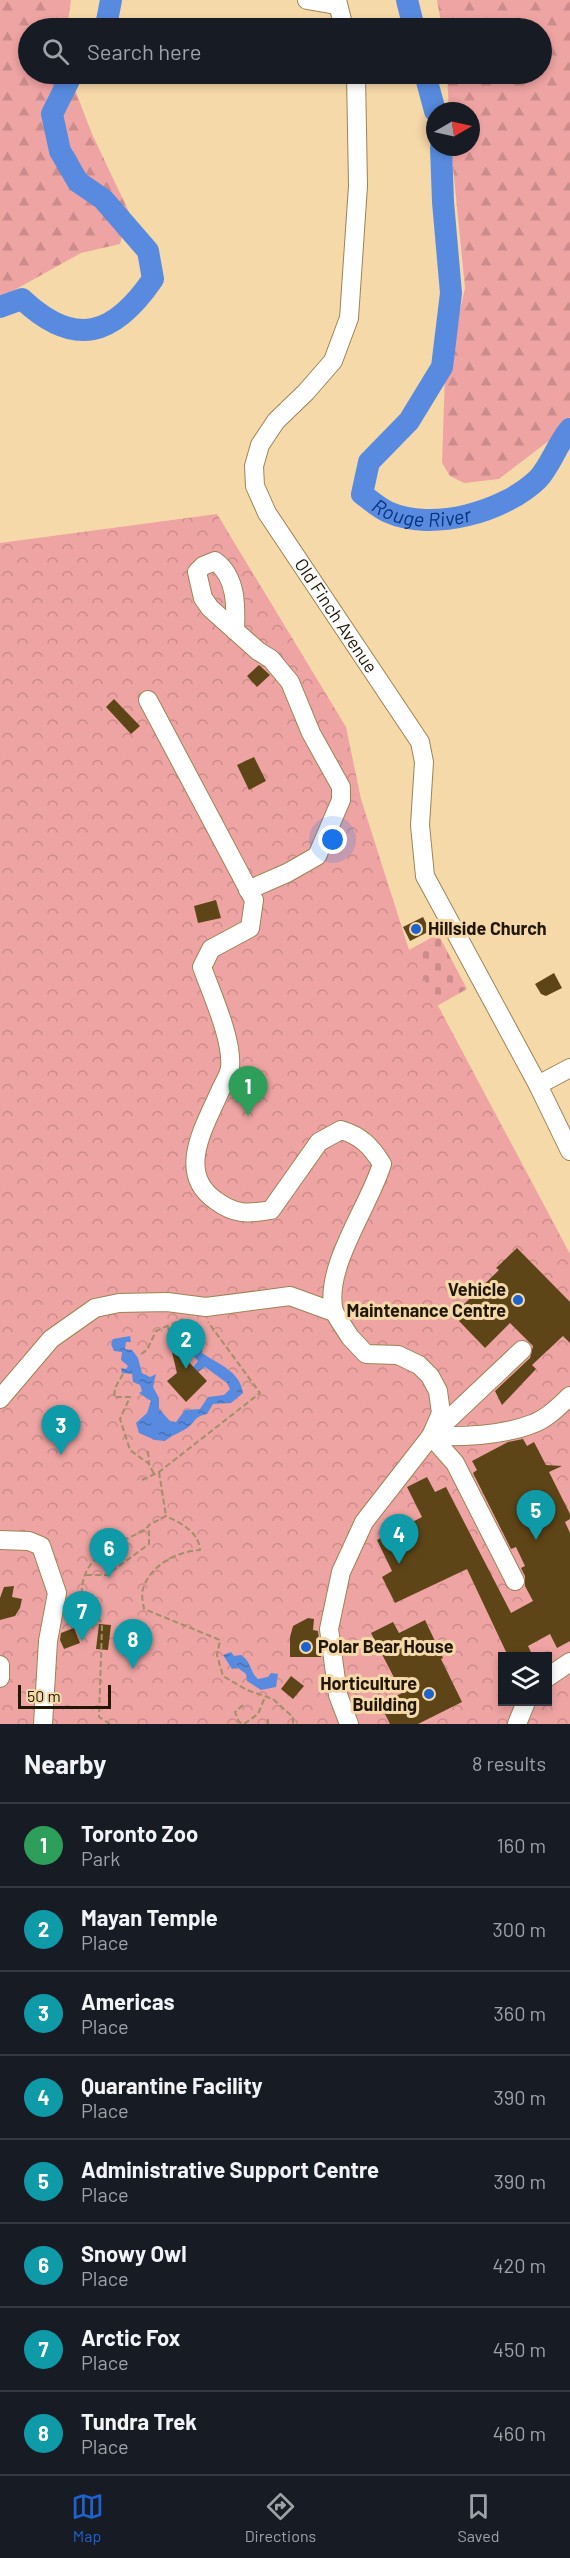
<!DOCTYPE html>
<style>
:root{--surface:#171b24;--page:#242831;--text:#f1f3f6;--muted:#9ea1a6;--line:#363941;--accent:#1e62cd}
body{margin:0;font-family:Barlow,sans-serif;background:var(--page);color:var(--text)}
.controls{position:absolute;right:18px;bottom:18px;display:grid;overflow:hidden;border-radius:0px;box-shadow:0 3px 9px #0003}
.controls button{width:54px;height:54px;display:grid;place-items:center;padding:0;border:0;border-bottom:2px solid var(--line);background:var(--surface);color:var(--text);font:30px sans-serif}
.compass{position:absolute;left:426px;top:102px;width:54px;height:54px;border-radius:50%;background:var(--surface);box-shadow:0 3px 9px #0003;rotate:81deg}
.scale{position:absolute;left:18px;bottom:15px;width:93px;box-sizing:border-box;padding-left:6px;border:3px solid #211705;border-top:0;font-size:16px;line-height:21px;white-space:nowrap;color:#211705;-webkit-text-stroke:4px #f6d9a9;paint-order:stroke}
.you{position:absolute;left:333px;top:840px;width:21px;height:21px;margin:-15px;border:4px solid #fff;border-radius:50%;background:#1a73e8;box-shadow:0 0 0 9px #1a73e833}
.badge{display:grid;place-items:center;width:39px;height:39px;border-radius:50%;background:var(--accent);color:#fff;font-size:20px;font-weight:700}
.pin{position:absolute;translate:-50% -50px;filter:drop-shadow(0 2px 3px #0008)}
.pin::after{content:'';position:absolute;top:32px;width:21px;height:18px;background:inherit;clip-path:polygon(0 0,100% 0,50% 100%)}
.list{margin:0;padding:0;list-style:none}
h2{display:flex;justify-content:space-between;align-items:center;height:78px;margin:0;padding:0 24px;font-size:26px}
h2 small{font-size:20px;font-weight:400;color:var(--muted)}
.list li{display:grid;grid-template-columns:39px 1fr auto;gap:18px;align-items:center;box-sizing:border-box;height:84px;padding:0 24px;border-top:2px solid var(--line)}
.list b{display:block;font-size:22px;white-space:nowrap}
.list p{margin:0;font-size:20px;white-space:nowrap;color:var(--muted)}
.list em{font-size:20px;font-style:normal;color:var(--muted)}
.icon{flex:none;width:33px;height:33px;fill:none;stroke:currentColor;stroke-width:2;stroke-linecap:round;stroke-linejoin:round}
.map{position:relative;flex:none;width:570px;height:1724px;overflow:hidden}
.search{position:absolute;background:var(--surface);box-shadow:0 3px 9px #0003;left:18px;right:18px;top:18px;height:66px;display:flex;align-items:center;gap:15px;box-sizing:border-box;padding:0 21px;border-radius:33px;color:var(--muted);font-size:22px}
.sheet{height:750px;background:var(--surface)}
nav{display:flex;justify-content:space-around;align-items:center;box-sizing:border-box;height:84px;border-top:2px solid var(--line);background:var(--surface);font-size:16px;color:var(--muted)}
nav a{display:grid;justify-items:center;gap:3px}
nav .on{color:var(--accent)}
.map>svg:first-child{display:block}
.forest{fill:url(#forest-firs)}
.cemetery{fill:url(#cemetery-stones)}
.park{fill:url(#park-crowns);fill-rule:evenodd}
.water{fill:url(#water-ripples)}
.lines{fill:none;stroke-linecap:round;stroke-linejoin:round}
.river{stroke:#588bdf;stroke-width:22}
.building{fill:#5e4517}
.minor-casing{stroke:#9e8355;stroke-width:20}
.path{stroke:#a48f6a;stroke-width:2;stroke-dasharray:6 3;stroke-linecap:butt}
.minor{stroke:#fff;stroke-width:18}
.poi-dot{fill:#1e62cd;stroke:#f6d9a9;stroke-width:2}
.labels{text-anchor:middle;stroke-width:6;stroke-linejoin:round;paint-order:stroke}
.street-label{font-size:18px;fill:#211705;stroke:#f6d9a9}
.poi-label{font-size:18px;font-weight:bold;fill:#211705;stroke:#f6d9a9;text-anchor:start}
.water-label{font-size:20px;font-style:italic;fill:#02337d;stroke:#f6d9a9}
</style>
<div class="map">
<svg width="570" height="1724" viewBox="0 0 570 1724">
<defs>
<pattern id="forest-firs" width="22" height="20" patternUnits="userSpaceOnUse" patternTransform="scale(1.5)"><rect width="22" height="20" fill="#eea4a3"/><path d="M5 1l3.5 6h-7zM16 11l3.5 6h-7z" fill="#cc8c8b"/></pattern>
<pattern id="cemetery-stones" width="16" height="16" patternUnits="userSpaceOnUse" patternTransform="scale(1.5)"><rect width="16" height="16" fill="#eea4a3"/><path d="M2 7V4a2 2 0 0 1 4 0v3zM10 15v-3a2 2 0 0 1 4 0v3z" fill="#cc8c8b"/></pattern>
<pattern id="park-crowns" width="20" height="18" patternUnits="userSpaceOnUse" patternTransform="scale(1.5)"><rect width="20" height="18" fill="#eea4a3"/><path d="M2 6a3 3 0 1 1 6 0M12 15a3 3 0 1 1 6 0" fill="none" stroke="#cc8c8b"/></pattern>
<pattern id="water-ripples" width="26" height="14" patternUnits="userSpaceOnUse" patternTransform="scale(1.5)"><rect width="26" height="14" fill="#588bdf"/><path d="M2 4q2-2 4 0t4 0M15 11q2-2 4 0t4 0" fill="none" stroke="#4871b3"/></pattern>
</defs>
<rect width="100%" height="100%" fill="#f6d9a9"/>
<!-- forest -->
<g class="forest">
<path d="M0 0H71L67 28H28V74H69L92 134 129 212 120 244 81 253 0 298Z"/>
<path d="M437 0H570V417L550 440 499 479 464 483 450 476 442 463 445 374 465 288 451 147H471V111H449L447 74H542V28H442Z"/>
</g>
<!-- cemetery -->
<path class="cemetery" d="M438 934 467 989 412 1020 382 965Z"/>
<!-- park -->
<path class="park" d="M217 514 346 727 361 799 410 953 570 1254V1724H0V543ZM502 1656H548V1702H502Z"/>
<!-- water -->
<g class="water">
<path d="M130 1336 131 1342H126L125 1349 132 1350 138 1358 142 1373 150 1377 156 1374 153 1387 159 1398V1409L170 1421 176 1422 185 1410 200 1409 208 1397 224 1395 230 1389 227 1383 205 1367 198 1372 193 1367 198 1361 190 1352V1344L196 1340 203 1341 202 1353C218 1364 240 1371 243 1393L231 1403 213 1404 207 1414C193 1417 197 1421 187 1428 180 1433 172 1435 165 1441L155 1440 139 1433 136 1423 147 1413 151 1401 139 1393 142 1391 140 1385 133 1382 132 1374 122 1373 121 1368 126 1369 128 1366 121 1360 122 1352 114 1351 111 1344 113 1339Z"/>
<path d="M231 1652 234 1656 241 1655C252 1662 250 1673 258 1679L268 1677 271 1673 278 1674 276 1687 261 1690 247 1681 246 1674 238 1668 232 1669 223 1655Z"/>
</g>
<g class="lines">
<!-- river -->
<g class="river">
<path d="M407 0 414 28"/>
<path d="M103 28 107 21 111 0"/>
<path d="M425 74 435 111"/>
<path id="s1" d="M441 147 443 202 451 293 442 367 409 421 369 462 362 494C370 500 379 508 388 512 432 532 504 512 538 479 551 465 557 444 570 429"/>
<path d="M0 307 22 299C75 349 114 336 153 279L148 251 103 199 78 182 60 151 52 114 72 74"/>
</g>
</g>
<!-- building -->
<g class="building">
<path d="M259 665 270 675 257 687 247 676Z"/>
<path d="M114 699 140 726 131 734 106 707Z"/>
<path d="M254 757 266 781 249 790 237 765Z"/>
<path d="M216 900 221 918 198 923 194 906Z"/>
<path d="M423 917 430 931 410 941 403 927Z"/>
<path d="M554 973 562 988 546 996 541 994 535 984Z"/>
<path d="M517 1248 570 1302V1343L563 1336 532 1365 536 1369 502 1405 495 1391 530 1358 533 1346 510 1323 485 1348 459 1321 467 1313 461 1307 499 1270 496 1268Z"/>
<path d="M179 1338 183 1356 207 1381 186 1402 167 1381 177 1373 169 1340Z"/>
<path d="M523 1439 527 1446 534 1442 546 1465 562 1466 549 1472 570 1514V1519L565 1522 570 1533V1641L557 1648 550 1634 528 1646 533 1656H508L467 1569 395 1603 382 1577 392 1571 377 1540 422 1517 407 1487 427 1477 435 1492 446 1487 511 1613 533 1601 525 1586V1576L521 1568 525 1566 516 1547 511 1549 473 1473 477 1470 472 1461 508 1442Z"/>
<path d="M14 1586 12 1597 22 1599 20 1608 15 1616 0 1620V1598L4 1587Z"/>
<path d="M308 1618 314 1619 313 1630 318 1631 321 1657H290V1637L293 1626Z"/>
<path d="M425 1620 443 1658 441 1659 462 1702 418 1724H390L380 1704 402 1693 371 1633 393 1622 399 1633Z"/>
<path d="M99 1624 111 1625 108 1650 96 1649Z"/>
<path d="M74 1628 80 1643 64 1649 60 1640 61 1633Z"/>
<path d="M291 1676 304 1686 293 1699 281 1689Z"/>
</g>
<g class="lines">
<defs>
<g id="minor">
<path d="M307 0 336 5"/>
<path d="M337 0 344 28"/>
<path id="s2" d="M356 74 358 186 349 318 333 361 306 392 276 421 260 445 254 466 255 486 267 513 420 742 424 762 420 825 425 876 538 1085 570 1151"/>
<path d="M235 631C236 607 237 577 215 561L203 566 197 572 203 598 210 608 258 651 271 659 290 682 311 733 341 787V800L317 856 287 873 248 890"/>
<path d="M148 700 254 900 250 928 211 949 202 967C212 995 233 1040 230 1068 229 1075 224 1083 221 1089 206 1124 175 1172 215 1200 235 1215 248 1214 271 1210L319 1142 341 1130C361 1136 371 1146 382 1164 369 1207 323 1268 334 1312"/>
<path d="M538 1085 570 1068"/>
<path d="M0 1399 51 1339 95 1308 119 1303 167 1302 206 1307 290 1296 334 1312 350 1337 366 1354 398 1355 419 1365 430 1376 438 1391 441 1413 431 1436 364 1522 341 1572 329 1629 338 1695 349 1724"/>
<path d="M431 1436C463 1437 501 1436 532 1424 547 1419 559 1406 570 1396"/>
<path d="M0 1540 29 1541 41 1546 57 1593 48 1641 43 1724"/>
<path d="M515 1581 455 1463 431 1436 522 1350"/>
<path d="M0 1665V1678"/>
<path d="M548 1677 570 1662"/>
<path d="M517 1724 526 1702"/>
</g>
</defs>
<!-- minor casing -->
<use href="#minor" class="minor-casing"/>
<!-- path -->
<g class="path">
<path d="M168 1327 171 1340"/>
<path d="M141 1354 147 1350 156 1331 183 1319"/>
<path d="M123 1374 115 1388 114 1397H130L120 1419 130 1450 149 1464 154 1474"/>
<path d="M148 1451 149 1464"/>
<path d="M159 1472 166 1516"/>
<path d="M142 1480 159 1472 260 1393 208 1322"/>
<path d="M86 1575H107L149 1544V1527"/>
<path d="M243 1705 235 1712 239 1722 244 1724 258 1714 265 1697"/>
<path d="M268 1719V1724"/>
<path d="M110 1724 99 1717 102 1627 100 1620 87 1612C85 1605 81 1596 82 1589 84 1554 119 1543 145 1530L149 1525 166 1516C181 1523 199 1532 200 1550 178 1551 150 1565 143 1589 141 1594 143 1603 144 1609L220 1640 217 1655 223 1676 247 1690 273 1699 293 1717V1724"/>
</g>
<!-- minor -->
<use href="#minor" class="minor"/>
</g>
<!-- markers -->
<g class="poi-dot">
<circle cx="416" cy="929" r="6"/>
<circle cx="518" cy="1300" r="6"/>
<circle cx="306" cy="1647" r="6"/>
<circle cx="429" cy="1694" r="6"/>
</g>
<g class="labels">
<!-- street labels -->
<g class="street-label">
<text dy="6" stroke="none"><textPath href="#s2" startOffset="597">Old Finch Avenue</textPath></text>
</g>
<!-- poi labels -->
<g class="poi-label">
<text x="428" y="935">Hillside Church</text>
<text x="506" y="1296" text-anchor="end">Vehicle<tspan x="506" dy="21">Maintenance Centre</tspan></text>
<text x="318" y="1653">Polar Bear House</text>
<text x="417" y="1690" text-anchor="end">Horticulture<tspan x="417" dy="21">Building</tspan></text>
</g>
<!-- water labels -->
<g class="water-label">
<text dy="7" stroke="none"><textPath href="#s1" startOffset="440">Rouge River</textPath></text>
</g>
</g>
</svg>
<div class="controls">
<button><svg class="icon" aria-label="layers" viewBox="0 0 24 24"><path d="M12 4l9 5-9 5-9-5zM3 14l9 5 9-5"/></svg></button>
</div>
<svg class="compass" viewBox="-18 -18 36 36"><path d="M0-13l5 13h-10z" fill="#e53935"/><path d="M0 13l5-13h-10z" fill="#9ea1a6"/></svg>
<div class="scale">50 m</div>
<div class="you"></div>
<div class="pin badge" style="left:248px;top:1116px;background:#2e9e5b">1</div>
<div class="pin badge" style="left:186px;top:1369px;background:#0f9aa8">2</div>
<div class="pin badge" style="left:61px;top:1455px;background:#0f9aa8">3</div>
<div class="pin badge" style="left:399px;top:1564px;background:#0f9aa8">4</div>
<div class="pin badge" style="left:536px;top:1540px;background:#0f9aa8">5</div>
<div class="pin badge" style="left:109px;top:1578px;background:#0f9aa8">6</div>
<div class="pin badge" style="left:82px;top:1641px;background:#0f9aa8">7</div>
<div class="pin badge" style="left:133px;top:1669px;background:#0f9aa8">8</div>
<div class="search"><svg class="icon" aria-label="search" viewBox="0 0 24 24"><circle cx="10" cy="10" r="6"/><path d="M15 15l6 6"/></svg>Search here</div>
</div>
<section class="sheet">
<h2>Nearby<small>8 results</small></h2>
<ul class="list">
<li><span class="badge" style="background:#2e9e5b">1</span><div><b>Toronto Zoo</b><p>Park</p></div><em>160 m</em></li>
<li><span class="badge" style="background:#0f9aa8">2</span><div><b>Mayan Temple</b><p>Place</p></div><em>300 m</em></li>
<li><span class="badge" style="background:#0f9aa8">3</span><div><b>Americas</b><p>Place</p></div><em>360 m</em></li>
<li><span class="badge" style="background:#0f9aa8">4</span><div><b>Quarantine Facility</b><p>Place</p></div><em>390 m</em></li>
<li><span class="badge" style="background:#0f9aa8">5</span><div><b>Administrative Support Centre</b><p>Place</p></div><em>390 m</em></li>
<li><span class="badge" style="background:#0f9aa8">6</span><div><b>Snowy Owl</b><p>Place</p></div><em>420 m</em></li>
<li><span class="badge" style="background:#0f9aa8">7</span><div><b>Arctic Fox</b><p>Place</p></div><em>450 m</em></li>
<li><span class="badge" style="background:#0f9aa8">8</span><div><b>Tundra Trek</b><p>Place</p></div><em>460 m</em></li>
</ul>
</section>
<nav>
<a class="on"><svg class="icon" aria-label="map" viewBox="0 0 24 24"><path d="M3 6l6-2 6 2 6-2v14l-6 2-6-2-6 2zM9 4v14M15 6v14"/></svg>Map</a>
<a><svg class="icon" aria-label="directions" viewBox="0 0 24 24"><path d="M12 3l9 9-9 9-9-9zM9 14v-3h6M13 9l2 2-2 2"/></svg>Directions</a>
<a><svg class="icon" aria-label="saved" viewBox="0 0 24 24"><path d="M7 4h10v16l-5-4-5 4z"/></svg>Saved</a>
</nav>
